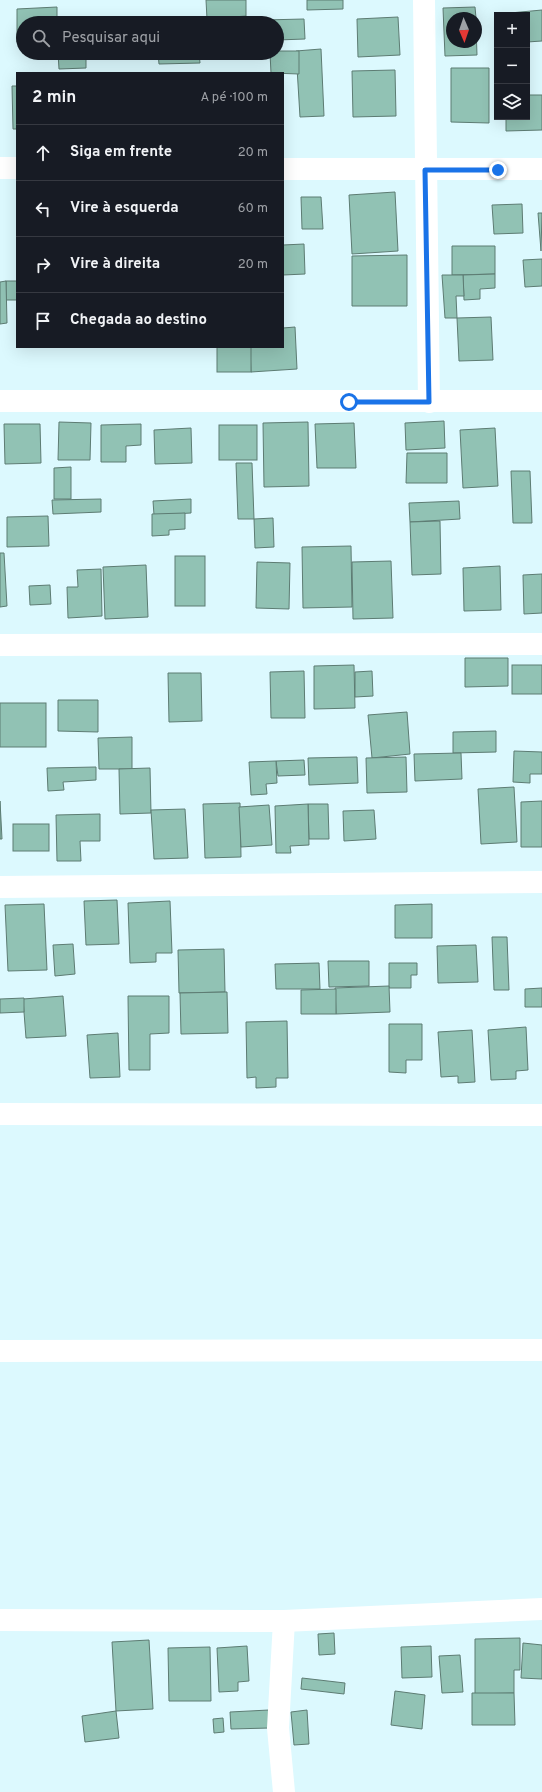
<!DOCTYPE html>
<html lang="pt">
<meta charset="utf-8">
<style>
:root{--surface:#171b24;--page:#20242c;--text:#f1f3f6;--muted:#9ea1a6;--line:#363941}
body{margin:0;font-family:Overpass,sans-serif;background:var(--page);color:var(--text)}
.controls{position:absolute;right:12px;top:12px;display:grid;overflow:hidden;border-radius:0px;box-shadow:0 4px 16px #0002}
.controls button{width:36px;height:36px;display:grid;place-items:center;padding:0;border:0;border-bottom:1px solid var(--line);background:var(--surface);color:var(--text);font:20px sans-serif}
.compass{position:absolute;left:446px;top:12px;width:36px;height:36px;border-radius:50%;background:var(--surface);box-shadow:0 4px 16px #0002;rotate:178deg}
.stop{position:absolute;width:12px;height:12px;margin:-9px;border:3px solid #1a73e8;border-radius:50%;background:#fff}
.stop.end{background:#1a73e8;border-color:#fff;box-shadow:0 1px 4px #0008}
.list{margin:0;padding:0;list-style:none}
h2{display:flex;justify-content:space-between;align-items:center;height:52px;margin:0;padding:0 16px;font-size:17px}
h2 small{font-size:13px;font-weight:400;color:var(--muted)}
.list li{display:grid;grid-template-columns:26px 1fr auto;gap:12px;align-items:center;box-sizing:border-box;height:56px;padding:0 16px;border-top:1px solid var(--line)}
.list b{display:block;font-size:15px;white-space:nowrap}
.list em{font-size:13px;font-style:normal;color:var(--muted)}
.icon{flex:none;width:22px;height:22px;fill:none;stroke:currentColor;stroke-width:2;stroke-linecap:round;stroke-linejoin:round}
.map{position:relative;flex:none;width:542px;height:1792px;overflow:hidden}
.search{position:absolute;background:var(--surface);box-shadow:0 4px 16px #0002;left:16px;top:16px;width:268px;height:44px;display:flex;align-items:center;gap:10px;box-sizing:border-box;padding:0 14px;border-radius:22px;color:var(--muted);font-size:15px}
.panel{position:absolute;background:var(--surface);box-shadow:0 4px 16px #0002;left:16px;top:72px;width:268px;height:276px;border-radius:0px}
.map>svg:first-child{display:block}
.building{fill:#91c2b4;stroke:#5d7c73}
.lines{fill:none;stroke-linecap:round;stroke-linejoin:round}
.minor{stroke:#fff;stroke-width:22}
.route{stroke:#1a73e8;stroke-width:5}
</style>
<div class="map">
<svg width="542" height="1792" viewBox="0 0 542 1792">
<rect width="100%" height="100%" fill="#dcf9fe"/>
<!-- building -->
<g class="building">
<path d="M206 0H246V16L207 19Z"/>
<path d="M307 0H343V9L307 10Z"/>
<path d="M57 7V23H23V42H17V9Z"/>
<path d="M475 7 476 18H452V42H476V27L477 55 445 56 443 8Z"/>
<path d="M542 10V41L527 42V15H510V13Z"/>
<path d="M398 17 400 55 358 57 357 19Z"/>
<rect x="110" y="19" width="34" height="4"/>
<path d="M304 19 305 39 277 40V23H263V20Z"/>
<path d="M321 49 324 116 300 117 296 51Z"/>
<path d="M277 51H299V74L271 73 270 53H277Z"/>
<path d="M58 53H108V55L86 56V68L59 69Z"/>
<path d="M158 53H199L200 63 159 64Z"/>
<path d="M213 53H264V55L213 57Z"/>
<path d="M451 68H489V123L451 122Z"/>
<path d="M395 70 396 116 353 117 352 71Z"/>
<path d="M12 86H17V129H13Z"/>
<path d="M527 95H542V130L506 131V117H527Z"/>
<path d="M395 192 398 251 352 254 349 195Z"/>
<path d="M301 197H321L323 229H302Z"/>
<path d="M522 204 523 233 494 234 492 205Z"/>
<path d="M538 213H542L541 251Z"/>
<path d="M304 244 305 274 283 275V245Z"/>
<path d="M452 246H495V274L452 275Z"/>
<path d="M407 255V306H352V256Z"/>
<path d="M542 259V286L525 287 523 260Z"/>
<path d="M495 274V288L480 289V299L464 300 463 275Z"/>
<path d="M442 275H463L464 296H456L457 318H445Z"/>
<rect x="6" y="281" width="11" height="19"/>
<path d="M6 281 7 323 0 324V282Z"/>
<path d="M491 317 493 360 459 361 457 318Z"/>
<path d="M295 327 297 369 251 372 250 347H283V328Z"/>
<rect x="217" y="347" width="34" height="25"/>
<path d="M444 421 445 448 406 450 405 423Z"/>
<path d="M59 422 91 423 90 460H58Z"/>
<path d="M308 422 309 486 264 487 263 423Z"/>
<path d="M354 423 356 468H317L315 424Z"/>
<path d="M4 424H40L41 463 5 464Z"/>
<path d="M141 424V445L126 446V462H101V425Z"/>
<rect x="219" y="425" width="38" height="35"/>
<path d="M191 428 192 463 155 464 154 430Z"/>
<path d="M495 428 498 486 463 488 460 430Z"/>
<path d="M407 453H447V483H406Z"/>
<path d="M236 463H252L254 519H238Z"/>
<path d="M71 467V499H54V468Z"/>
<path d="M511 471H530L532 523H513Z"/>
<path d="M101 499V512L53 514 52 500Z"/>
<path d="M191 499V513L154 515 153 501Z"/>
<path d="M459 501 460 519 410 522 409 503Z"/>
<path d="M185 513V529L169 530V535L152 536V514Z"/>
<path d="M48 516 49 546 7 547V517Z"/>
<path d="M273 518 274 547 255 548 254 519Z"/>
<path d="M440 521 441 574 412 575 410 522Z"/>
<path d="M351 546 352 607 303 608 302 547Z"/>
<path d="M0 553H4L7 606 0 607Z"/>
<rect x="175" y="556" width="30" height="50"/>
<path d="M391 561 393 618 353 619 352 562Z"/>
<path d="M257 562 290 563 289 609 256 608Z"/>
<path d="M146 565 148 617 105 619 103 567Z"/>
<path d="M500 566 501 610 464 611 463 568Z"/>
<path d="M101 569 102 616 68 618 67 587H78L77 570Z"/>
<path d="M542 574V613L524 614 523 575Z"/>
<path d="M50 585 51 604 30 605 29 586Z"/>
<path d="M465 658H508V686L465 687Z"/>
<path d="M354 665 355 708 314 709V666Z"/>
<rect x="512" y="665" width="30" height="29"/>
<path d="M304 671 305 718H271L270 672Z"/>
<path d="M372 671 373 696 355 697V672Z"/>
<path d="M168 673H201L202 721 169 722Z"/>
<path d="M58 700H98V732L58 731Z"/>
<rect x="0" y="703" width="46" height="44"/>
<path d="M407 712 410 754 372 758 368 715Z"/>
<path d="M496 731V752L453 753V732Z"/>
<path d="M132 737V769H99L98 738Z"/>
<path d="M514 751 542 752V774H530V783L513 782Z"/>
<path d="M461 753 462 779 415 781 414 754Z"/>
<path d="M357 757 358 783 309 785 308 758Z"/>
<path d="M406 757 407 792 367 793 366 758Z"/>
<path d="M304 760 305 775 278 776 276 761Z"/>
<path d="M276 761 277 783 266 784 267 794 251 795 249 762Z"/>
<path d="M96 767V780L63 782 64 790 48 791 47 768Z"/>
<path d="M150 768 151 813 120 814 119 769Z"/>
<path d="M514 787 517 842 481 844 478 789Z"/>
<path d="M0 801 2 839H0Z"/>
<path d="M542 801V847H521V802Z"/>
<path d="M240 803 241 857 205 858 203 804Z"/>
<path d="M308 804H328L329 839H309Z"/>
<path d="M308 804 309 845 290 846 291 853H276L275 806Z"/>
<path d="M269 805 272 845 241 847 239 807Z"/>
<path d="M185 809 188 858 154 859 151 810Z"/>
<path d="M374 810 376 839 344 841 343 811Z"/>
<path d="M100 814V841H80L81 861H57L56 815Z"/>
<rect x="13" y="824" width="36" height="27"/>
<path d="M117 900 119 944 86 945 84 901Z"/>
<path d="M170 901 172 953H156V962L130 963 128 903Z"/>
<path d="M44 904 47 970 8 971 5 905Z"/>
<path d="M432 904V938H395V905Z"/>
<path d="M492 937H507L509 990H494Z"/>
<path d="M73 944 75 974 55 976 53 945Z"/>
<path d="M476 945 478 982 438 983 437 946Z"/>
<path d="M224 949 225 992 179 993 178 950Z"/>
<path d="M328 961H369V986L329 987Z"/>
<path d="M319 963 320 989H276L275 964Z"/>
<path d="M389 963H417V975H411V988H389Z"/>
<path d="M389 986 390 1012 336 1014 335 988Z"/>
<path d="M542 988V1007H525V989Z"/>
<path d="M336 989V1014H301V990Z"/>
<path d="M227 992 228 1033 181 1034 180 993Z"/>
<path d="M63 996 66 1036 26 1038 23 999Z"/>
<path d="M128 996H169V1033L150 1034V1070H129Z"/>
<path d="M24 998V1012L0 1013V999Z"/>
<path d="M287 1021 288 1078H276V1087L256 1088V1077L247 1078 246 1022Z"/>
<path d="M389 1024H422V1060H406V1073L389 1072Z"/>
<path d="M526 1027 528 1070 516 1071V1079L491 1080 488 1030Z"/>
<path d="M472 1030 475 1082 458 1083V1076L441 1077 438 1032Z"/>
<path d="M118 1033 120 1077 90 1078 87 1035Z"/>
<path d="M334 1633 335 1654 319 1655 318 1634Z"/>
<path d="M520 1638V1670H514V1693L475 1694V1639Z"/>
<path d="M149 1640 153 1709 116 1711 112 1642Z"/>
<path d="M523 1643 542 1645V1679L521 1678Z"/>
<path d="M247 1646 249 1681 238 1682V1691L219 1692 217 1648Z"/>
<path d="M431 1646 432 1677 402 1678 401 1647Z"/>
<path d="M210 1647 211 1701H169L168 1648Z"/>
<path d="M460 1655 463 1692 442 1693 439 1656Z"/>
<path d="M302 1678 345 1683 344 1694 301 1689Z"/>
<path d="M395 1691 425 1695 422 1729 391 1725Z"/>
<path d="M472 1693H514L515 1725H472Z"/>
<path d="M269 1710 270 1728 231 1729 230 1712Z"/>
<path d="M307 1710 309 1744 294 1745 291 1712Z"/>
<path d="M116 1711 119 1738 85 1742 82 1716Z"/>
<path d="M223 1718 224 1732 214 1733 213 1719Z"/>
</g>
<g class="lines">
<!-- minor -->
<g class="minor">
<path d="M424 0 429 402"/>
<path d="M0 168H17"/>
<path d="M283 169H542"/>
<path d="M0 401H542"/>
<path d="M0 645 542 644"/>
<path d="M0 887 542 882"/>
<path d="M0 1114 542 1115"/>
<path d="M0 1351 542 1350"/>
<path d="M0 1620 284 1621 542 1609"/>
<path d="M284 1621 278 1728 284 1792"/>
</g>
</g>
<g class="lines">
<!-- route -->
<path class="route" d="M349 402H429L425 170H498"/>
</g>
</svg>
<div class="controls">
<button>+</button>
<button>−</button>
<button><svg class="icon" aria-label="layers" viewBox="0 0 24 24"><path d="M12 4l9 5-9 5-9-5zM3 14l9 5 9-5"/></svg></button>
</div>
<svg class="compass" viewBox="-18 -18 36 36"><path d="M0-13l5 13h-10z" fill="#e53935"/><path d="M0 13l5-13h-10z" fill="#9ea1a6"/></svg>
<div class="stop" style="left:349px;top:402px"></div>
<div class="stop end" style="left:498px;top:170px"></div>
<div class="search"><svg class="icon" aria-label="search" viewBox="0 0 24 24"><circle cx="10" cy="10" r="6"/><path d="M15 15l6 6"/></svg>Pesquisar aqui</div>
<section class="panel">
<h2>2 min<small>A pé · 100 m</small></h2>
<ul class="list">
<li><svg class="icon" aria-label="ahead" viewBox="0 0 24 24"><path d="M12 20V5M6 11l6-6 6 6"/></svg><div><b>Siga em frente</b></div><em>20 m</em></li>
<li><svg class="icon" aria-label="left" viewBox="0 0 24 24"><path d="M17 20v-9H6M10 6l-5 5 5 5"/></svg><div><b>Vire à esquerda</b></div><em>60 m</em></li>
<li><svg class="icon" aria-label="right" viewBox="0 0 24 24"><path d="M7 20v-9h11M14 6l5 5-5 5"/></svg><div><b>Vire à direita</b></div><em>20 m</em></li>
<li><svg class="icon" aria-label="arrive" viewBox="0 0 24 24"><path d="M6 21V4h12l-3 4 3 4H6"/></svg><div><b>Chegada ao destino</b></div></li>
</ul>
</section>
</div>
